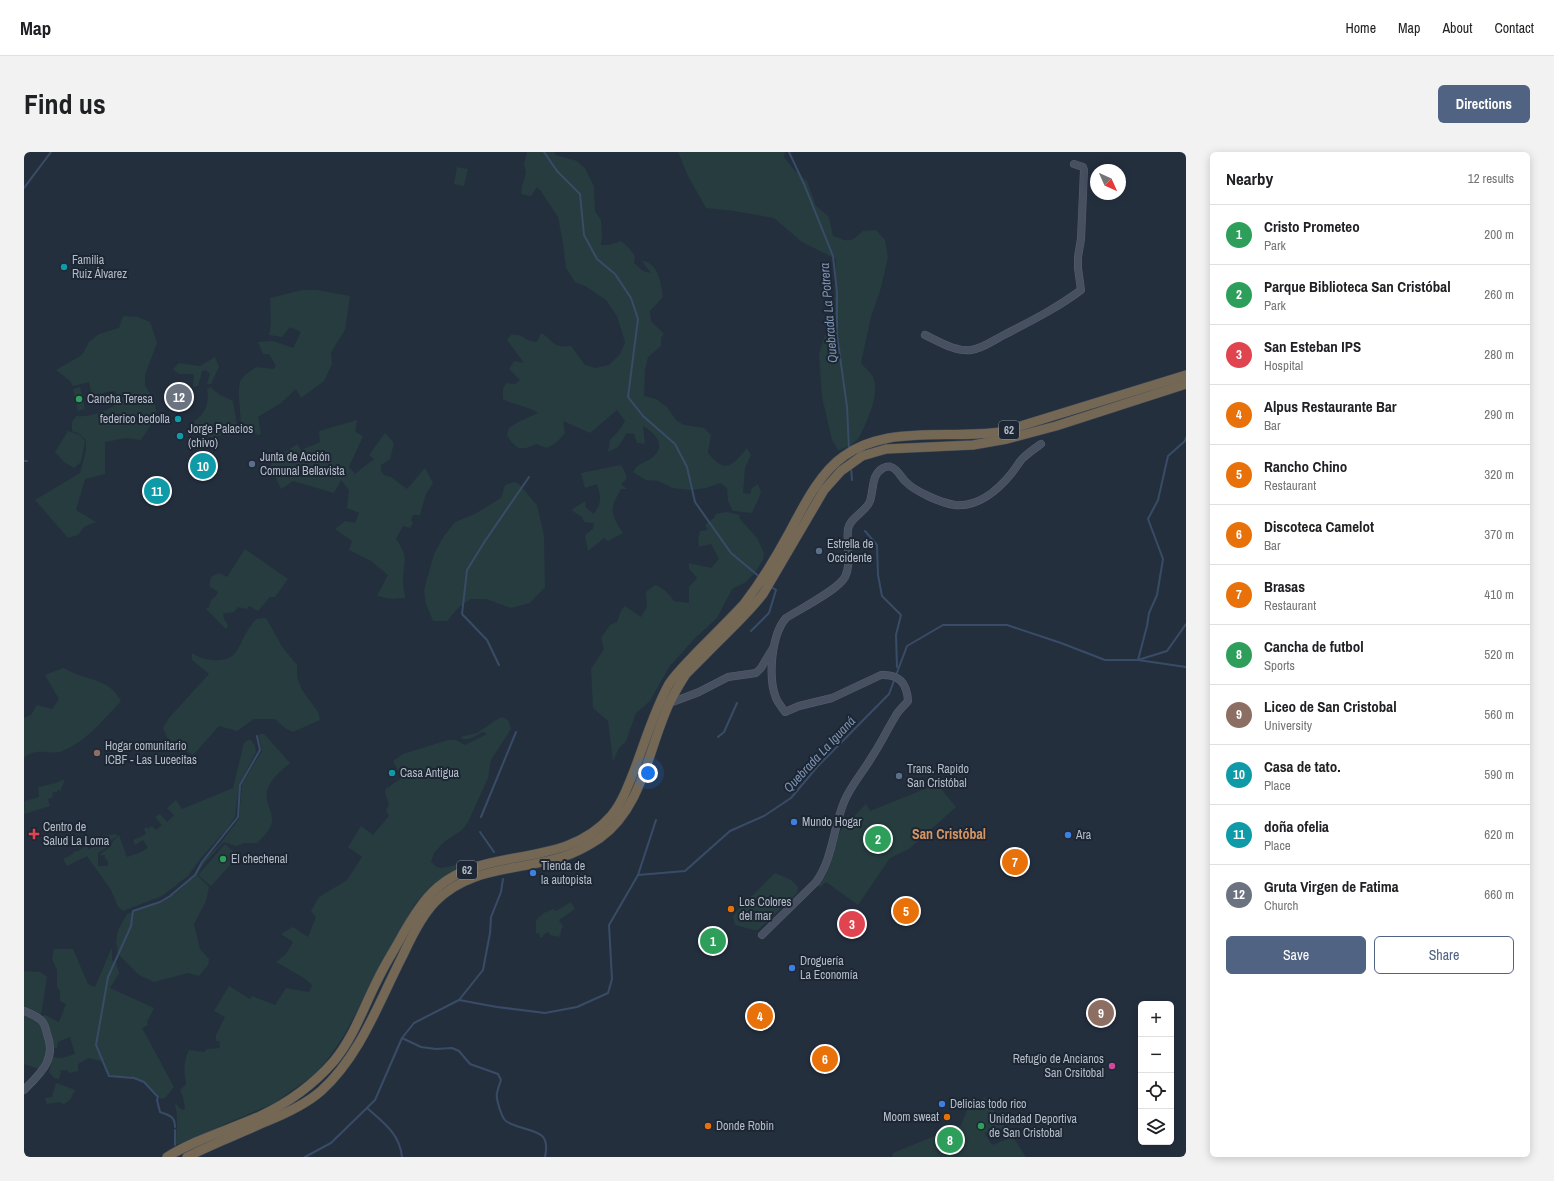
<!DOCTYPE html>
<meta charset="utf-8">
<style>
:root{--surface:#fff;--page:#f2f2f2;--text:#202124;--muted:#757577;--line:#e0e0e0;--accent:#506383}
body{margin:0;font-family:"Archivo Narrow",sans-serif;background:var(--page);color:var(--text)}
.controls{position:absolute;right:12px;bottom:12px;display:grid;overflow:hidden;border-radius:6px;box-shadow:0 2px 10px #0003}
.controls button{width:36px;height:36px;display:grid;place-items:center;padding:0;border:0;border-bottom:1px solid var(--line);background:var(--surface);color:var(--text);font:20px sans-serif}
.compass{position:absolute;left:1066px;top:12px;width:36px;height:36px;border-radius:50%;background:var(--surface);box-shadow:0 2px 10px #0003;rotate:135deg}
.you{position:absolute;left:624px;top:621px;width:14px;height:14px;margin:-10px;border:3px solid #fff;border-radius:50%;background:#1a73e8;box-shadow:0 0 0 6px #1a73e833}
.badge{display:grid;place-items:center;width:26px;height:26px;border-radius:50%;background:var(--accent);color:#fff;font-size:13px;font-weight:700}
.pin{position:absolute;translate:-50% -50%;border:2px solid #fff;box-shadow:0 1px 4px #0006}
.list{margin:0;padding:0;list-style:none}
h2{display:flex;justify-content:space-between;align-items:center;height:52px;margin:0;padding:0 16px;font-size:17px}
h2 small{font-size:13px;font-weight:400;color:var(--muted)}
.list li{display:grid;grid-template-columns:26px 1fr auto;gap:12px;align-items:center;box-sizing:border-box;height:60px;padding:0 16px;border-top:1px solid var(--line)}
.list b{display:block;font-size:15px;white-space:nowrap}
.list p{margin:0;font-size:13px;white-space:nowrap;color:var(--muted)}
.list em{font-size:13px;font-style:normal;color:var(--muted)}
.actions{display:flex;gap:8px;padding:12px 16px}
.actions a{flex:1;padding:9px 0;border:1px solid var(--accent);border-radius:6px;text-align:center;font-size:14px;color:var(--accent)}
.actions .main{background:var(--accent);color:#fff}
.icon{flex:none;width:22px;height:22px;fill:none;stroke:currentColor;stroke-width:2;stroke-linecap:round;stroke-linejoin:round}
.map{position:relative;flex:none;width:1162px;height:1005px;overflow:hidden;border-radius:6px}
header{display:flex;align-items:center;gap:24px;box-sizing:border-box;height:56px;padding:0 20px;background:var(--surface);border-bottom:1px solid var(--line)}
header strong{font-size:19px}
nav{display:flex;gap:22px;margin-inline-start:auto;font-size:14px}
.intro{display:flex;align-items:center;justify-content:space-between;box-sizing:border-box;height:96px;padding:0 24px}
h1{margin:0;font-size:28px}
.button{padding:10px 18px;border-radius:6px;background:var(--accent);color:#fff;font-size:14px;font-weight:700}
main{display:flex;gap:24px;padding:0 24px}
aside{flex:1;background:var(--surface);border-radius:6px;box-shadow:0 2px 10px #0003}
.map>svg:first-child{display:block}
.green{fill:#263c3f}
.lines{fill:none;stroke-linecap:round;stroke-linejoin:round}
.stream{stroke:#394c67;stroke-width:2}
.secondary-casing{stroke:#565f6c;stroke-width:8}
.highway-casing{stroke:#434c59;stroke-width:10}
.secondary{stroke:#465061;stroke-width:7}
.highway{stroke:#746855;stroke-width:9}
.culture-dot{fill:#0f9aa8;stroke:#1d2633;stroke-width:1.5}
.leisure-dot{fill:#2e9e5b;stroke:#1d2633;stroke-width:1.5}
.service-dot{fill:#5c6f8a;stroke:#1d2633;stroke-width:1.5}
.education-dot{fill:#8d6e63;stroke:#1d2633;stroke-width:1.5}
.shop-dot{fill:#3f7fe0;stroke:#1d2633;stroke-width:1.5}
.health-dot{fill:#e0444e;stroke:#1d2633;stroke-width:1.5}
.food-dot{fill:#e8710a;stroke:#1d2633;stroke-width:1.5}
.hotel-dot{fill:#d1479c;stroke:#1d2633;stroke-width:1.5}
.labels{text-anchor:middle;stroke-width:4;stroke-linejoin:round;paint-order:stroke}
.shield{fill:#1d2633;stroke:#878f9c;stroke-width:1}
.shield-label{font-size:11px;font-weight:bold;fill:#b4bcc9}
.poi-label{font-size:12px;fill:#b4bcc9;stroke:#1d2633;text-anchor:start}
.water-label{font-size:13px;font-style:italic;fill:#7c92b1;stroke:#1d2633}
.quarter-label{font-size:14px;font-weight:bold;fill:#d59563;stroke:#1d2633}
</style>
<header>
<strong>Map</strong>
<nav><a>Home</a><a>Map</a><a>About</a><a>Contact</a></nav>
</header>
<div class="intro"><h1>Find us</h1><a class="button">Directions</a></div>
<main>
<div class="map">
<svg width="1162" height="1005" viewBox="0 0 1162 1005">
<rect width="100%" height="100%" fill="#242f3e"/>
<!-- green -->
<g class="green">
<path d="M503 0H530L532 3 553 9 561 16 570 35 571 59 577 68 578 83 577 93H585L597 89 605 96 611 104 610 111 619 119 627 121 618 109C635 111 637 131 639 145L626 159 627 169 640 182 637 186V194L624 205 621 218 620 244 632 247 643 255 652 268 660 273 680 276 687 283 684 301C702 322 707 315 723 296L727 303 721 316 719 341 726 342 728 336 734 332 737 341 728 361 709 359 704 349 703 336 696 331 682 336 666 338 649 336 634 329 622 328 609 320C615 309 624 311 631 303 642 291 629 280 619 274L621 292 613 291 610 282 603 281 594 295 584 300 586 288 597 276 601 269 593 258 566 281 539 269 541 281 533 290 523 296 512 292C497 300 491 297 483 283L485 276 496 269 514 261C503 254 490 253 479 247V237L482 231 491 232 496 228 485 217 490 209 500 211 483 188 487 183C501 181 500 190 513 190L517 181C525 184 528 193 536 194 540 195 544 194 547 194L561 213 571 216 585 213 596 202 601 190 593 164 582 148 561 134 551 130 542 116 539 91 534 65 516 38 513 35 507 44 497 42 498 34 502 21 500 12Z"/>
<path d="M654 0H761L760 5 771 19 783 29 792 54 805 65 809 84C825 90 826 91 839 79L852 78 861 88 864 106 856 139 847 165 837 211C841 216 849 222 850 228 855 243 843 271 835 285 830 292 822 296 814 298L808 288 798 245 795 202 810 155 812 107 778 90 750 66 710 59 682 56 664 24Z"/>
<path d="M433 15 444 17 440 34 430 32Z"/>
<path d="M278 138H293L326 144 321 178 312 192 307 201 308 212 300 229 277 246 272 237 257 251 234 265 237 282 233 283 226 278 217 275C217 262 213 241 216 230 217 225 228 218 232 215L249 217 252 214 245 202H239L234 190 249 189 269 196 277 180 266 175 258 185 245 183 247 172 246 146Z"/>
<path d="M99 164 114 165 126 170 133 191 121 223V234L130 247 133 263 117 288 102 286 81 290V322L61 327 52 358 72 370 60 375 54 383 44 386 11 348 56 321 62 299V288L56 282 48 279V270L52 264C67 266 85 258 97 249L91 239C83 239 77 242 68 243L65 230 49 234 46 229 32 218 58 203 65 190 75 182 95 176Z"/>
<path d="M191 205 195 215 187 232H183L186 222 182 218 178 219 174 234 169 235 170 222H155L149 217 155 211 176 214Z"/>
<path d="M56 235 61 257 54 259 49 237Z"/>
<path d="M186 235 196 243 209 249 214 279 204 284 201 281 190 286 172 280 170 269C181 263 186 250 183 238Z"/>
<path d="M333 268 331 280 339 284 325 315 331 322 350 307 345 303 361 281 370 291 366 307 357 313V319L360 323 367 325 383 337 401 316 409 331 402 342 396 363H389L387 368 389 371 386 376 379 374 372 387C386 407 379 408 379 430 379 435 381 441 381 446L367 447 353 444 364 423 347 409 325 398 328 389 311 377 321 369 331 371 335 361 323 356 325 338 317 328 310 341 269 329 257 337 251 324 244 318 249 309 273 292 277 298 296 290 295 279Z"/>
<path d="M44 279 56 283 61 289 57 310 50 316 40 310 31 300Z"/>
<path d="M596 313 599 316 603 326 597 332 603 337H597C585 357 586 361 599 381L584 389 580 386 564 399 561 383 569 377 570 371 560 370 558 365 547 358 561 349 562 356 570 362C578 350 577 346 573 332L561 336 557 321Z"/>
<path d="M491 330 495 332 513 353 520 384 521 435 506 451 487 456 462 447H447L435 455 423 469H409L402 452 400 438 410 402 420 384 431 370 451 362 477 346 481 333Z"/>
<path d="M702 360 716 363 715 366 733 386 740 401 739 408 732 419 722 430 708 437 693 466 671 486 645 515 626 549 612 561 602 589 595 596 589 609 584 569 569 556 567 517 580 497 577 486 586 473 593 470 597 459 601 454 617 465 623 455 622 440 631 433C640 436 644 441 650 449L665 451V435L673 426 665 417V411L687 416 695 407 687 392 675 395 674 388 676 379 684 378 681 373 690 366 692 362Z"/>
<path d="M221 397 264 427 251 445H246L234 459 225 454 223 457 214 455C211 461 206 461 199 461L200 467 204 473 202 477 182 457 185 455 187 448 192 444 194 440 185 434 187 425 195 421 203 425Z"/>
<path d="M242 466 259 496 273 513V525L278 538 294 560 296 568 269 580 261 576 251 567H230L213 579 195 574 169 603 145 590 139 576 145 566 185 522 168 508V501C175 506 181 507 189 508 210 510 213 499 221 483 224 477 228 472 232 467Z"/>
<path d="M39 516C44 518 49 521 54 523 72 529 87 530 97 549 80 567 62 590 38 599 27 604 12 594 0 606V566L7 563 13 553 28 557 35 547 21 523Z"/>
<path d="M478 565 484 568 487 577 467 608 464 626 444 670 438 678 420 690 410 701 407 710 413 715 418 716 436 712 452 711C423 723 411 730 390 753L319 885 303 908 290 923 250 951 155 992H152C152 978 155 966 151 954L152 952 158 958 161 956 159 945 156 938 162 932C160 917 159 912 165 898L180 900 183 897 196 896 195 889H192V883L201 865 190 859 205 834 226 847 228 844 251 853 262 836 285 840 288 833 280 826 252 810 262 802 269 790 257 782 269 775 284 785 292 765 287 759 295 745 323 728 338 705 324 695 337 674 349 683 365 664 362 659 365 652 361 640 362 636 367 634V633L378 626 369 609 379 602 424 588H432L441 593 463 582 459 580 445 587H438L437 585 453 581 472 568Z"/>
<path d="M236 582H240L243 585 266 611C258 618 249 625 245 634 238 647 248 656 248 668 248 677 238 686 233 691H221L212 694 200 690 179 713 173 723 185 735 182 749 170 772 176 797 185 807 184 813 175 824 164 821 130 830 115 823 94 802 92 789 94 778 103 762 137 750 153 740 171 723 180 708 195 693 215 667 218 632 238 599 235 585Z"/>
<path d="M226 587 231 594 232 600 215 633 211 665 202 678 177 706 164 724 138 744 99 759 94 755 87 738 63 704 43 714 39 707 49 702V700L54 699 63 693 64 697 81 692 79 684 93 682V684L85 690V694L74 701V714H84V709L81 706V703H75L86 695 89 689 95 683 103 705 115 701 124 696 119 688 111 693 109 688 122 682 120 677 123 675 124 677 128 674 132 678 138 673 131 665 136 662 143 670 150 663 143 656 152 648 158 657 209 636 220 591Z"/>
<path d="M41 627 37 637V643L36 638 34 637V639L28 641 29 645 24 647 26 654 0 662 1 649 15 645 14 635 32 631Z"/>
<path d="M913 632 932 655 885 697 866 706 834 753 802 730 796 735 789 730 807 700 817 678 842 652 846 659Z"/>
<path d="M201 692 214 704 187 734 174 723Z"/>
<path d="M751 721 767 728 774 735 773 741 734 778H730L711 773 709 765 712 760Z"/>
<path d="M547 750 551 757 535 768 539 775 537 777V781L535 785 526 783 524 780 519 783V785H516L515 781 512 782V768L520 761 529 757 532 759Z"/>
<path d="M690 778 699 785 688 799 679 792Z"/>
<path d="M88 795V808L92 811 95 821 86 836 130 856 123 870 124 873 118 876 150 935 141 946 137 947 121 930 104 924H88L83 920 81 910 64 906 54 912V919L46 921 43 918 35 919 37 920 35 927 30 926 25 920 29 905 38 906 51 902 46 885 34 890 33 896H30L18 864 21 863 35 870 42 852 36 849V839L33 835V818L28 807 30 797H49L64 832 71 835Z"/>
<path d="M0 819 16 820 23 825 17 863 0 857Z"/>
<path d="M0 861 15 870 22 885 23 904 15 917 0 912Z"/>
<path d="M32 931 51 938 46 948 40 952 35 950 23 952 21 946 28 945Z"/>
<path d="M961 945 981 975 970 983 960 980 968 993 989 985 1002 1005H868L869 1001 874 999 937 973 944 956Z"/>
</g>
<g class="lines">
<!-- stream -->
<g class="stream">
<path d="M520 0 533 19 556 42 560 83 573 107 591 122 607 146 614 167 604 245 619 264 651 292 663 315 671 350 707 401 737 426"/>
<path d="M765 0 780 32 809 104 813 140V183L823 255 825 297"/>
<path d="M0 36 27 0"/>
<path d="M1162 286 1161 289 1144 304 1134 348 1124 367 1139 407 1133 443 1125 461 1123 474 1114 508 1162 515"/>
<path d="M0 309H3"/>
<path d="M827 315 828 328"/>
<path d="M841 379 853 393 854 423 858 444 877 463 872 483 873 515"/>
<path d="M727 479 745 461 752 438 746 434"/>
<path d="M475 513 463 488 438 462 443 418 461 389 505 325"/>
<path d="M694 585 700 580 713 551"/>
<path d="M457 665 492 580"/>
<path d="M456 680 470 700"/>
<path d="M614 723 632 668"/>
<path d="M435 848 459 818 466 781 467 765 477 740 479 727"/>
<path d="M378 886 397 895 412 897 428 896 435 899 446 912 474 922 477 928C472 943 471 942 476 958 477 960 478 964 480 967 482 970 487 972 490 973 509 981 527 977 521 1005"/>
<path d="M343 956C359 970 376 982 378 1005"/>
<path d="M151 975C151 964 145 963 136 960L133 948 134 945 120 930 110 926 85 924 72 893 84 825 107 774 109 759 136 750 146 744 171 723 178 710 214 665 216 633 236 598 233 584"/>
<path d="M151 978V993"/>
<path d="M281 1005 307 991 351 948 378 886 390 871 435 848 473 855 521 861 553 855 584 841 588 827 585 773 614 723 661 719 706 679 740 664 767 646 793 615 865 542 883 494 919 473H983L1037 491 1081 508H1114L1143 499 1162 472"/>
</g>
<defs>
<g id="secondary">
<path d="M901 183C914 189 931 200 947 198 958 197 970 188 980 183 1007 169 1033 156 1057 138L1054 116V105L1057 87 1060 18 1059 15 1050 12"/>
<path d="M646 551 675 540 704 525 732 521 737 516 749 496"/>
<path d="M738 783 792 730C809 706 809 677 820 650 827 633 840 619 849 603 857 591 863 578 871 565 874 559 880 554 884 549 883 531 875 522 857 523L808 546 775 554 761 560C758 555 754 551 752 546 744 526 747 483 762 466 776 457 814 438 821 425 828 411 822 392 824 377 826 365 842 360 846 349 850 337 847 323 859 316 861 315 865 314 867 315 874 317 877 326 882 330 892 340 917 351 931 353 954 355 974 338 987 322 991 317 994 312 998 307 1004 301 1010 297 1017 292"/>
<path d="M0 859C5 861 12 864 17 868 20 871 22 877 23 882 33 907 17 921 0 938"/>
</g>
<g id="highway">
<path d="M143 1005C172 987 205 978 236 964 264 951 290 932 310 909 330 885 340 854 354 827 361 812 371 797 379 782 389 765 399 748 414 735 464 693 540 718 587 664 598 651 604 634 610 619 621 590 630 559 645 532 653 520 664 510 673 500 689 484 705 468 720 452 737 430 751 407 764 383 778 357 795 321 820 304 832 295 849 289 865 286 902 280 940 285 977 280L1162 223"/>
<path d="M163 1005C188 992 215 982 241 970 261 962 281 953 297 939 336 904 355 850 378 805 387 786 397 765 411 750 446 714 494 719 538 705 551 701 564 694 576 686 619 655 624 597 645 552 650 542 656 531 662 522 668 516 674 510 680 504 700 483 721 465 739 442L800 338 817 319 838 304 862 297 949 293 983 287 1032 274 1162 232"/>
</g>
</defs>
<!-- secondary casing -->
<use href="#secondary" class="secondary-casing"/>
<!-- highway casing -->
<use href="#highway" class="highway-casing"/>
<!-- secondary -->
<use href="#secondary" class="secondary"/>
<!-- highway -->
<use href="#highway" class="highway"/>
</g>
<!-- markers -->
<g class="culture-dot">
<circle cx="40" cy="115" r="4"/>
<circle cx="154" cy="267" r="4"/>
<circle cx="156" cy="284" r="4"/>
<circle cx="368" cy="621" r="4"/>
</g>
<g class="leisure-dot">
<circle cx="55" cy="247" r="4"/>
<circle cx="199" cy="707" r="4"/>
<circle cx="957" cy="974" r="4"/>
</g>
<g class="service-dot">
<circle cx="228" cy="312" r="4"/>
<circle cx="795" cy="399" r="4"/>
<circle cx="875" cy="624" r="4"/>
</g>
<circle class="education-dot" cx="73" cy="601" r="4"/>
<g class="shop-dot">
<circle cx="770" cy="670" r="4"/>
<circle cx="1044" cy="683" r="4"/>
<circle cx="509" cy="721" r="4"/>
<circle cx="768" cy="816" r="4"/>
<circle cx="918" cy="952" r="4"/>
</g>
<path class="health-dot" d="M8 676h4v4h4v4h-4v4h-4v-4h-4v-4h4z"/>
<g class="food-dot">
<circle cx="707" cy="757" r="4"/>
<circle cx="923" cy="965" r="4"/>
<circle cx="684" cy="974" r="4"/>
</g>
<circle class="hotel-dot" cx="1088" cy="914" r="4"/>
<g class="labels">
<!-- shield labels -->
<g class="shield">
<rect x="975" y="269" width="20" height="18" rx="3"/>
<rect x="433" y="709" width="20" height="18" rx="3"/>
</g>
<g class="shield-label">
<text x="985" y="282">62</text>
<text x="443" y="722">62</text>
</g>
<!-- poi labels -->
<g class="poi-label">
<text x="48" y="112">Familia<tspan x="48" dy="14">Ruiz Álvarez</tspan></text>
<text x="63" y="251">Cancha Teresa</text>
<text x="146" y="271" text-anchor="end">federico bedolla</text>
<text x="164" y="281">Jorge Palacios<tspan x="164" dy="14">(chivo)</tspan></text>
<text x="236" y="309">Junta de Acción<tspan x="236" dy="14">Comunal Bellavista</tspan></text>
<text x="803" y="396">Estrella de<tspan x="803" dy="14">Occidente</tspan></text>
<text x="81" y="598">Hogar comunitario<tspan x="81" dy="14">ICBF - Las Lucecitas</tspan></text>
<text x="883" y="621">Trans. Rapido<tspan x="883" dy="14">San Cristóbal</tspan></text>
<text x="376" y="625">Casa Antigua</text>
<text x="778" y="674">Mundo Hogar</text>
<text x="19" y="679">Centro de<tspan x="19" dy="14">Salud La Loma</tspan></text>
<text x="1052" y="687">Ara</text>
<text x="207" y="711">El chechenal</text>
<text x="517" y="718">Tienda de<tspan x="517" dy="14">la autopista</tspan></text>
<text x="715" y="754">Los Colores<tspan x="715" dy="14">del mar</tspan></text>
<text x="776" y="813">Droguería<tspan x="776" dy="14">La Economía</tspan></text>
<text x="1080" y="911" text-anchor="end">Refugio de Ancianos<tspan x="1080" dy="14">San Crsitobal</tspan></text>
<text x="926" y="956">Delicias todo rico</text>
<text x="915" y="969" text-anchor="end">Moom sweat</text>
<text x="965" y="971">Unidadad Deportiva<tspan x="965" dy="14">de San Cristobal</tspan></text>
<text x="692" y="978">Donde Robin</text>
</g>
<!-- water labels -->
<g class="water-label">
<text transform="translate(804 161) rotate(-95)" y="5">Quebrada La Potrera</text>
<text transform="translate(795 602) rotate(-47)" y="5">Quebrada La Iguaná</text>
</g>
<!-- quarter labels -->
<g class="quarter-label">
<text x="925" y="687">San Cristóbal</text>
</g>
</g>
</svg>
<div class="controls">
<button>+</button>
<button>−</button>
<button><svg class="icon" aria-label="locate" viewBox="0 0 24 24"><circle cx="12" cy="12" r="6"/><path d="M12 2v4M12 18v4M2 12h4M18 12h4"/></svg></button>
<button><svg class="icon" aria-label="layers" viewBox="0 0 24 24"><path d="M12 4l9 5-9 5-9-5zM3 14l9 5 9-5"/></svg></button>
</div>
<svg class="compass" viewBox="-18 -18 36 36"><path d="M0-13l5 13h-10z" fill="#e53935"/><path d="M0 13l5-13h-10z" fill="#757577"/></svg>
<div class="you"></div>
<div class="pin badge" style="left:689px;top:789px;background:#2e9e5b">1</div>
<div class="pin badge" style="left:854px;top:687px;background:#2e9e5b">2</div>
<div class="pin badge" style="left:828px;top:772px;background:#e0444e">3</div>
<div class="pin badge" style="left:736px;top:864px;background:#e8710a">4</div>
<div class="pin badge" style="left:882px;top:759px;background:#e8710a">5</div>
<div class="pin badge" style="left:801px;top:907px;background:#e8710a">6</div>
<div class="pin badge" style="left:991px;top:710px;background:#e8710a">7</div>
<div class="pin badge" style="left:926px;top:988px;background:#2e9e5b">8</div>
<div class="pin badge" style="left:1077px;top:861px;background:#8d6e63">9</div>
<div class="pin badge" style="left:179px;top:314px;background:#0f9aa8">10</div>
<div class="pin badge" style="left:133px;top:339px;background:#0f9aa8">11</div>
<div class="pin badge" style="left:155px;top:245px;background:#6b7280">12</div>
</div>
<aside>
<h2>Nearby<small>12 results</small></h2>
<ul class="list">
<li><span class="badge" style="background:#2e9e5b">1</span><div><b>Cristo Prometeo</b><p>Park</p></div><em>200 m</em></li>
<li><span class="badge" style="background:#2e9e5b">2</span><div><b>Parque Biblioteca San Cristóbal</b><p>Park</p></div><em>260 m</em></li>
<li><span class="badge" style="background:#e0444e">3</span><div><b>San Esteban IPS</b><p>Hospital</p></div><em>280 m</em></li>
<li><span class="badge" style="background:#e8710a">4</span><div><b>Alpus Restaurante Bar</b><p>Bar</p></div><em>290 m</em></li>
<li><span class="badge" style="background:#e8710a">5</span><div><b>Rancho Chino</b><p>Restaurant</p></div><em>320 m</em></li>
<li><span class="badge" style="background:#e8710a">6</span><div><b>Discoteca Camelot</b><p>Bar</p></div><em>370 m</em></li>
<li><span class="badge" style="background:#e8710a">7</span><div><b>Brasas</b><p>Restaurant</p></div><em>410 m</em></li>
<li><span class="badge" style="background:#2e9e5b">8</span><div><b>Cancha de futbol</b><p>Sports</p></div><em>520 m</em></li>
<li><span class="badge" style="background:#8d6e63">9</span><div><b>Liceo de San Cristobal</b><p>University</p></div><em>560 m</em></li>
<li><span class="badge" style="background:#0f9aa8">10</span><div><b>Casa de tato.</b><p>Place</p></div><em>590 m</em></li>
<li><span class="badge" style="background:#0f9aa8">11</span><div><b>doña ofelia</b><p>Place</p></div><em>620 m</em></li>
<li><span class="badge" style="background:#6b7280">12</span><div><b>Gruta Virgen de Fatima</b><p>Church</p></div><em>660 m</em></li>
</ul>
<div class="actions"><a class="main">Save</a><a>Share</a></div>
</aside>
</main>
